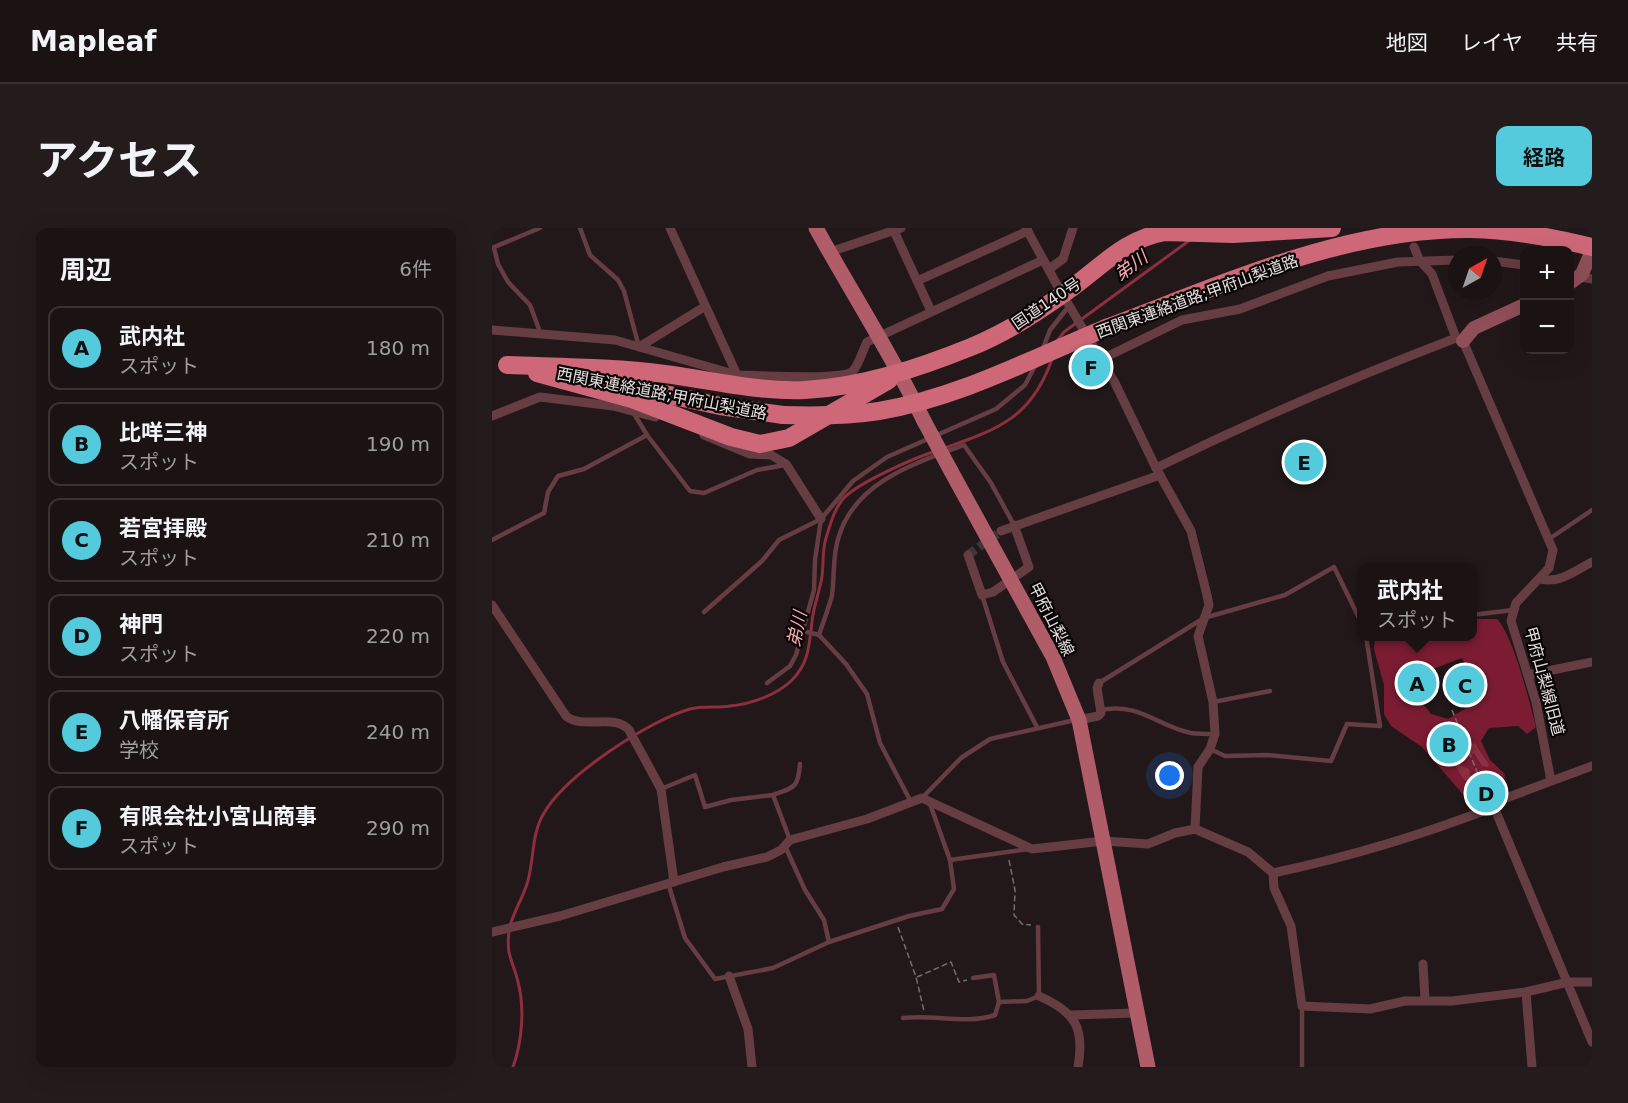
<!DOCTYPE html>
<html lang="ja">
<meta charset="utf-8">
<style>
:root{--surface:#1a1213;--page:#231b1c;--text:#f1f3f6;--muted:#9f9ea0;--line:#383233;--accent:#54cadd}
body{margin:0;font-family:"DejaVu Sans","Noto Sans JP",sans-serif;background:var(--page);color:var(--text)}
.controls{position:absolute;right:18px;top:18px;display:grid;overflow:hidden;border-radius:12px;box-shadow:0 6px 24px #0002}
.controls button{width:54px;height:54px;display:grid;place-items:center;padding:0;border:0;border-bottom:2px solid var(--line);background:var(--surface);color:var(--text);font:30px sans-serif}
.compass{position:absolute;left:956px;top:18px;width:54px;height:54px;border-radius:50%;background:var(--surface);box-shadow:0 6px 24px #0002;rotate:40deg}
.you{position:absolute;left:678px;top:548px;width:21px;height:21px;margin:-15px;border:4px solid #fff;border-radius:50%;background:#1a73e8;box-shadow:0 0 0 9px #1a73e833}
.badge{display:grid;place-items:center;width:39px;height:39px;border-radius:50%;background:var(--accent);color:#111;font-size:20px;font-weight:700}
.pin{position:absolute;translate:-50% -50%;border:3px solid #fff;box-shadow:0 2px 6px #0006}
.popup{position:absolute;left:865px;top:335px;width:120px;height:78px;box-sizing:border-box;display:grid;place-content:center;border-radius:12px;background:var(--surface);filter:drop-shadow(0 2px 4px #0005);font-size:20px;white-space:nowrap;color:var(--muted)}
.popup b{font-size:22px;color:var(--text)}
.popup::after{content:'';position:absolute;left:50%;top:100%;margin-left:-12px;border:12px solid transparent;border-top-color:var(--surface)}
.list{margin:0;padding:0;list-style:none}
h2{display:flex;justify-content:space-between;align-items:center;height:78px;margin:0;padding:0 24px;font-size:26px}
h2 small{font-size:20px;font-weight:400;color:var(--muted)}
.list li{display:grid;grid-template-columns:39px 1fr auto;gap:18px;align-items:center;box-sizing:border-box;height:84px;margin:0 12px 12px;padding:0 12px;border:2px solid var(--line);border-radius:12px}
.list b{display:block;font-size:22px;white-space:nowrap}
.list p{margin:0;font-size:20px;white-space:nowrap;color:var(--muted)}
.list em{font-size:20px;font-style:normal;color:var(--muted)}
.map{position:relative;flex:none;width:1100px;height:839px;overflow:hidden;border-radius:12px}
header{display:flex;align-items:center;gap:36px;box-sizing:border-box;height:84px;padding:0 30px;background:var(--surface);border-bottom:2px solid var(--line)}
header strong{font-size:28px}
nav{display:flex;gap:33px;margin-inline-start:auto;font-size:21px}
.intro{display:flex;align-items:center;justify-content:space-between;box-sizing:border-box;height:144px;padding:0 36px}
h1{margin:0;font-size:42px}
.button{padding:15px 27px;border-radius:12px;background:var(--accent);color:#111;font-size:21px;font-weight:700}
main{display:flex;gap:36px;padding:0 36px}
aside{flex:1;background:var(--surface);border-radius:12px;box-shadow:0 6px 24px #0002}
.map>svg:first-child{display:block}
.forest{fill:#7b1c33;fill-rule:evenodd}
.water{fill:#8d2e41}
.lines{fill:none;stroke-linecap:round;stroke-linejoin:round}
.stream{stroke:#8d2e41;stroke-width:3}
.street-tunnel{stroke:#3f3637;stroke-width:9;stroke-dasharray:9 4.5;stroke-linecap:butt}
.path{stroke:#766d6e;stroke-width:1.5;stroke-dasharray:6 3;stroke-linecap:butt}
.lane{stroke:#663d42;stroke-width:4.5}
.street{stroke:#663d42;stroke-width:9}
.secondary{stroke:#904f58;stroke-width:14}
.primary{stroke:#b05c69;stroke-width:15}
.highway{stroke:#ce6878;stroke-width:18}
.primary-bridge{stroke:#b05c69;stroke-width:15}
.highway-bridge{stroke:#ce6878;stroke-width:18}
.labels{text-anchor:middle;stroke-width:4.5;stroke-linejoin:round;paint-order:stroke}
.street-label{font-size:16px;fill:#e5ddde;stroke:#080505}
.water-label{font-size:18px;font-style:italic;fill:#faa9b3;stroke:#080505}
</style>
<header>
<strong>Mapleaf</strong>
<nav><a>地図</a><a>レイヤ</a><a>共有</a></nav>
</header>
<div class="intro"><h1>アクセス</h1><a class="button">経路</a></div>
<main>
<aside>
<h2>周辺<small>6件</small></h2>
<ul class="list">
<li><span class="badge">A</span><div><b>武内社</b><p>スポット</p></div><em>180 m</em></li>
<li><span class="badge">B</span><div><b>比咩三神</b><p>スポット</p></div><em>190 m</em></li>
<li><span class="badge">C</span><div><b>若宮拝殿</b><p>スポット</p></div><em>210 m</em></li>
<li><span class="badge">D</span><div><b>神門</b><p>スポット</p></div><em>220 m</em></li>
<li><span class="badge">E</span><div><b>八幡保育所</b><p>学校</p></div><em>240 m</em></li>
<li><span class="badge">F</span><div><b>有限会社小宮山商事</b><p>スポット</p></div><em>290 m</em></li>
</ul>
</aside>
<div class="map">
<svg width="1100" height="839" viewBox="0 0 1100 839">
<rect width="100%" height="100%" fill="#221819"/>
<!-- forest -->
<path class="forest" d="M981 391H1005C1021 407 1038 475 1044 499L1035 506 1026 498 997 500 989 513 998 532 1013 546 1011 561 985 576 975 571 930 519 899 498 892 486V457L882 421 883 410 980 408ZM970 430 986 461 979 477 956 491 939 486 918 459 923 448ZM961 506 968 521 979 517 986 519 997 536 990 538 981 525 963 520 959 512 954 510 951 514 954 519 962 522 970 538 971 546 964 540 946 512Z"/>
<!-- water -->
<path class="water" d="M955 504 961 506 968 521 983 515 997 536 996 539 990 538 982 526 969 524 954 510 951 514 954 519C967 523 966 528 970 538L977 541 979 549 977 554 973 553 949 518 946 512Z"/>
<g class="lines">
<!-- stream -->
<g class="stream">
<path d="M565 113 572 104 698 12"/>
<path d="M453 220C507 201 540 189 560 131"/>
<path d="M21 839C30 814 33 780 26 754 24 744 19 734 17 724 13 696 25 683 34 659 43 635 38 608 52 585 74 547 156 493 198 481 210 478 225 480 238 478 259 476 285 467 300 452 317 435 317 417 320 394 321 381 326 368 329 354 332 341 330 327 333 314 337 300 341 284 350 272 363 256 420 231 441 224"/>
</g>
<!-- street-tunnel -->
<path class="street-tunnel" d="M476 327 509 303"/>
<!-- path -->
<g class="path">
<path d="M960 482 996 571"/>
<path d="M517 632 523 662 522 687 530 696 539 697"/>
<path d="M406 699 424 749 432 783"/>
<path d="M425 749 459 734 467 754 475 752"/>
</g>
<!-- lane -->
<g class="lane">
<path d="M88 0 98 27 126 52 132 63 147 119"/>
<path d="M0 20 48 0"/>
<path d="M2 20 6 36 16 54 38 77 48 104"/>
<path d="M550 123 558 102 577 78"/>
<path d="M141 184 155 207 198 263 212 265 265 242 293 237"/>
<path d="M1057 311 1100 282"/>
<path d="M0 312 52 285 56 264 66 248 92 241 155 207"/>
<path d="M490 367 511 434 545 499"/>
<path d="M212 384 270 333 287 312 329 291 361 253 395 229 504 181 533 157 544 136"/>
<path d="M980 387 1021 382"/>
<path d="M311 403 327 407 354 436 375 466 388 515 419 574"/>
<path d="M327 407C331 394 337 380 340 367 343 347 340 327 347 308 364 253 424 235 472 217L499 255 522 297"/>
<path d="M275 455 298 438 304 427 322 362 323 332 329 291"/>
<path d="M607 455 712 390 793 367 842 339 870 396"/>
<path d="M721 474 778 463"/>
<path d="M608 482C647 474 665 498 699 505 707 506 715 506 723 506"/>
<path d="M718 521 733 528 775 527 839 533 855 496 888 498 874 408"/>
<path d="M169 561 203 547 213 579 239 572 281 567 298 612"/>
<path d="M281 567C303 559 306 560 308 536"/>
<path d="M430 570 469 530 498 511 583 492"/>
<path d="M293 618 313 662 332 692 337 714"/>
<path d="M458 632 537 621"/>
<path d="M176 655 193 710 223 751 281 740 337 714 417 688 450 681 462 661 458 632 438 576"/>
<path d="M481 750 502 747 507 774"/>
<path d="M810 779V839"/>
<path d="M411 790C443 786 473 797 503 787L507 774 535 773 547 768 546 699"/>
</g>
<!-- street -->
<g class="street">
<path d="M178 0 245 147C263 147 350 153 361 143 367 136 371 122 375 114L551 32"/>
<path d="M534 0 565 57"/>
<path d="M402 3 439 83"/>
<path d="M922 19 928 33 940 46 964 110"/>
<path d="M338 24 409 0"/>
<path d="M1001 33 1032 37"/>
<path d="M557 41 571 31 581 0"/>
<path d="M1083 48 1100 51"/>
<path d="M425 53 536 3"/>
<path d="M575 74 623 155 664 240 699 303 715 367 717 377 706 408 721 474 723 506 718 521 706 539 703 601"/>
<path d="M0 102 123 112 245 147"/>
<path d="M147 119 212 79"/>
<path d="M610 131 690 92 748 81 836 48 906 34 965 32"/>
<path d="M0 188 48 169 121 178 163 189"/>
<path d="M212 207 258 226 279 227 294 236 329 291"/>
<path d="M664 240C762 192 862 149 964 110L971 113 1061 322 1057 340 1024 375 1019 393 1044 474 1059 553"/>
<path d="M509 303 668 247"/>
<path d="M476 327 490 367 501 364 537 339 522 297"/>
<path d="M1048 351C1068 356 1084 342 1100 334"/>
<path d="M0 377 74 488C91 502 123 485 137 502L169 561 182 654"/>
<path d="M1036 447 1100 434"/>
<path d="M587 492 606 488 609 485 605 460 607 455"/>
<path d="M1002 579 1100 814"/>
<path d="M781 645C857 629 930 607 1002 579L1006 573 1100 538"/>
<path d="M0 704 68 688 231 639 275 629 289 622 298 612 375 591 430 570 540 621 612 613 656 616 683 605 703 601 756 624 781 645 782 660 799 698 810 778 878 781 913 773H960L1034 764 1076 754H1100"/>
<path d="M931 736 933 772"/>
<path d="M237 748 256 801 260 839"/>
<path d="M1034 764 1040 839"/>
<path d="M547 768C583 784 593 799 586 839"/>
<path d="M579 787 646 785"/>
</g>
<!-- secondary -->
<g class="secondary">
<path d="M1078 55 1090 46 1098 27"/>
<path d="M971 113 982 100 1032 77"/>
</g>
<!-- primary -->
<g class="primary">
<path d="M324 0C360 65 400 127 432 193"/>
<path d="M459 243 561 429 587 492 656 839"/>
</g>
<!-- highway -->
<g class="highway">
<path d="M614 100C730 57 852 0 978 1 1020 2 1060 9 1100 19"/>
<path d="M15 137C67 139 121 139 173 146 219 152 266 164 313 162 370 159 427 140 479 119 516 104 549 82 581 59 612 36 634 11 673 4L741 6 840 0"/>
<path d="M45 145 140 171 239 209 268 216 297 210 397 152"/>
<path d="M122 155 228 178 291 187"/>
</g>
<!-- primary-bridge -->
<path class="primary-bridge" d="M432 193 459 243"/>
<!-- highway-bridge -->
<path class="highway-bridge" d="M291 187C323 188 355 188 387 183 466 170 541 130 614 100"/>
</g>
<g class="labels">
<!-- street labels -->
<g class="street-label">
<text transform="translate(705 68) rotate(-20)" y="6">西関東連絡道路;甲府山梨道路</text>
<text transform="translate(554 75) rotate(-34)" y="6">国道140号</text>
<text transform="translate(170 165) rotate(11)" y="6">西関東連絡道路;甲府山梨道路</text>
<text transform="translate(560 391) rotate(63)" y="6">甲府山梨線</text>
<text transform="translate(1053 453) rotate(75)" y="6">甲府山梨線旧道</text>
</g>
<!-- water labels -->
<g class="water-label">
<text transform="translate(639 38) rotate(-36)" y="6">弟川</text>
<text transform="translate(305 401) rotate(-78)" y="6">弟川</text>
</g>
</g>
</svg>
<div class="controls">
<button>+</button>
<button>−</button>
</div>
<svg class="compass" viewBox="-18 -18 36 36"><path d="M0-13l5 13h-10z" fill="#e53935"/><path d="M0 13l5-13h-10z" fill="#9f9ea0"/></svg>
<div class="you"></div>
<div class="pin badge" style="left:925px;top:455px">A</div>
<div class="popup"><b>武内社</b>スポット</div>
<div class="pin badge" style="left:957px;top:516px">B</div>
<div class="pin badge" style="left:973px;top:457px">C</div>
<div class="pin badge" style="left:994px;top:565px">D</div>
<div class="pin badge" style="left:812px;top:234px">E</div>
<div class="pin badge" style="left:599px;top:139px">F</div>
</div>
</main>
